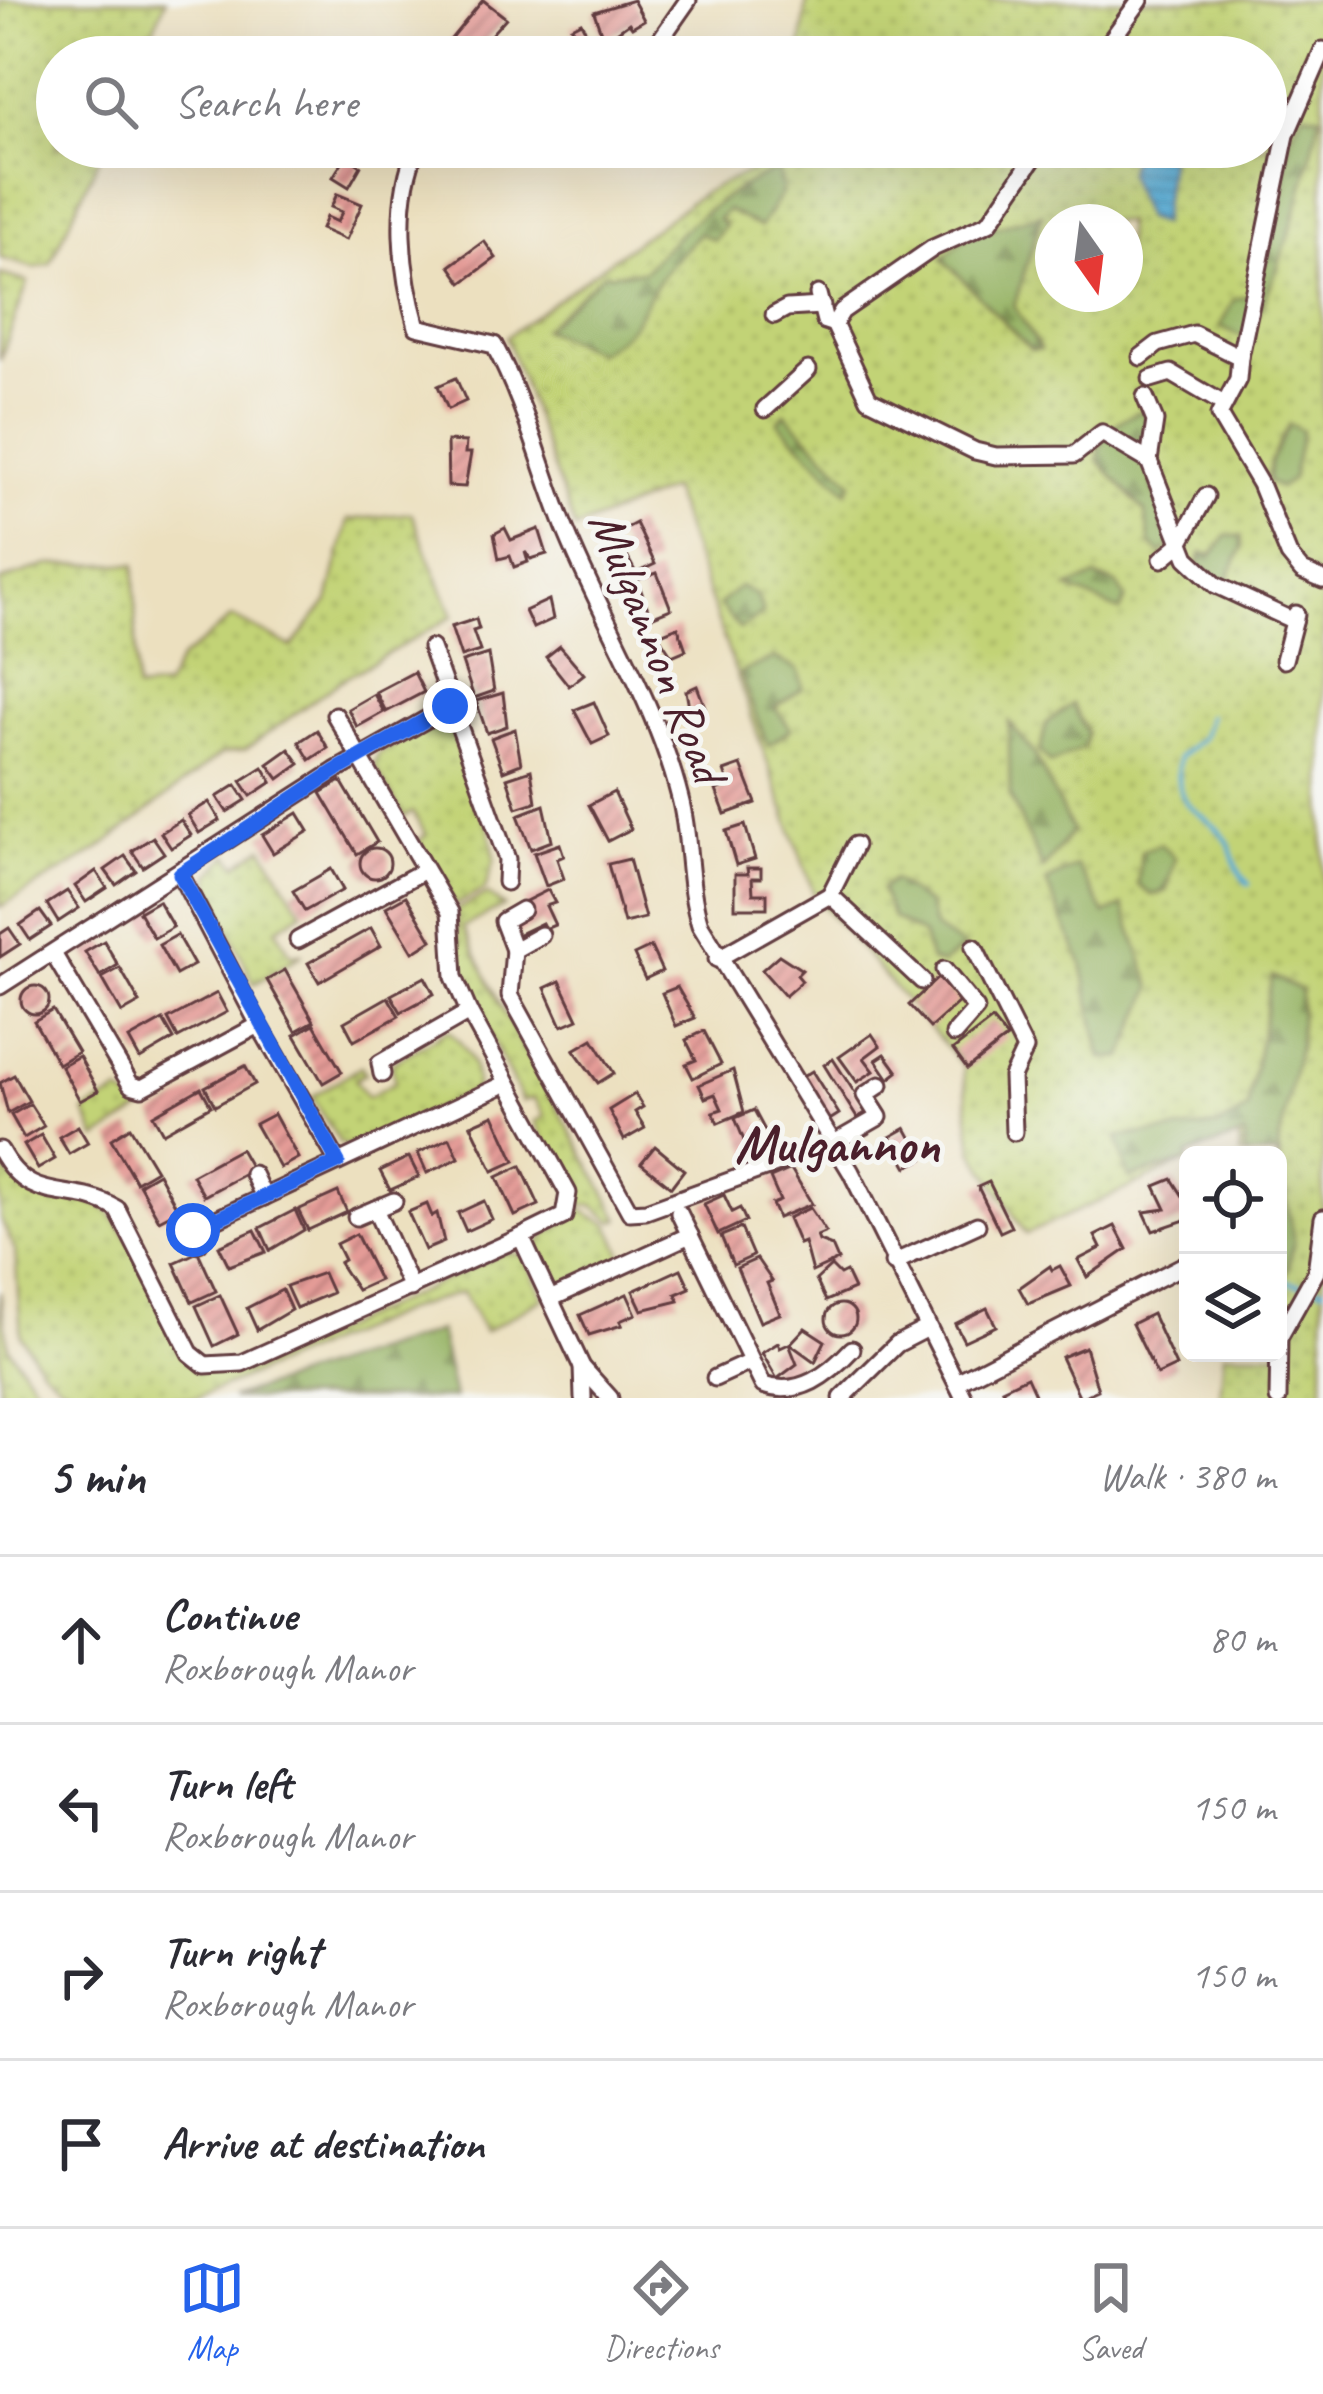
<!DOCTYPE html>
<meta charset="utf-8">
<style>
:root{--surface:#fff;--page:#f7f7f7;--text:#2b2b33;--muted:#7c7c81;--line:#e1e1e2;--accent:#2563eb}
body{margin:0;font-family:Caveat,sans-serif;background:var(--page);color:var(--text)}
.controls{position:absolute;right:36px;bottom:36px;display:grid;overflow:hidden;border-radius:18px;box-shadow:0 12px 48px #0002}
.controls button{width:108px;height:108px;display:grid;place-items:center;padding:0;border:0;border-bottom:3px solid var(--line);background:var(--surface);color:var(--text);font:60px sans-serif}
.compass{position:absolute;left:1035px;top:204px;width:108px;height:108px;border-radius:50%;background:var(--surface);box-shadow:0 12px 48px #0002;rotate:166deg}
.stop{position:absolute;width:36px;height:36px;margin:-27px;border:9px solid #2563eb;border-radius:50%;background:#fff}
.stop.end{background:#2563eb;border-color:#fff;box-shadow:0 3px 12px #0008}
.list{margin:0;padding:0;list-style:none}
h2{display:flex;justify-content:space-between;align-items:center;height:156px;margin:0;padding:0 48px;font-size:51px}
h2 small{font-size:39px;font-weight:400;color:var(--muted)}
.list li{display:grid;grid-template-columns:78px 1fr auto;gap:36px;align-items:center;box-sizing:border-box;height:168px;padding:0 48px;border-top:3px solid var(--line)}
.list b{display:block;font-size:45px;white-space:nowrap}
.list p{margin:0;font-size:39px;white-space:nowrap;color:var(--muted)}
.list em{font-size:39px;font-style:normal;color:var(--muted)}
.icon{flex:none;width:66px;height:66px;fill:none;stroke:currentColor;stroke-width:2;stroke-linecap:round;stroke-linejoin:round}
.map{position:relative;flex:none;width:1323px;height:1398px;overflow:hidden}
.search{position:absolute;background:var(--surface);box-shadow:0 12px 48px #0002;left:36px;right:36px;top:36px;height:132px;display:flex;align-items:center;gap:30px;box-sizing:border-box;padding:0 42px;border-radius:66px;color:var(--muted);font-size:45px}
.sheet{height:828px;background:var(--surface)}
nav{display:flex;justify-content:space-around;align-items:center;box-sizing:border-box;height:168px;border-top:3px solid var(--line);background:var(--surface);font-size:33px;color:var(--muted)}
nav a{display:grid;justify-items:center;gap:6px}
nav .on{color:var(--accent)}
.map>svg:first-child{display:block}
.grass{fill:url(#grass-dots);stroke:#867950;stroke-width:3;fill-rule:evenodd}
.forest{fill:url(#forest-firs);stroke:#726a49;stroke-width:3}
.water{fill:url(#water-rules);stroke:#526680;stroke-width:3}
.lines{fill:none;stroke-linecap:round;stroke-linejoin:round}
.stream{stroke:#59acd4;stroke-width:4.5}
.building{fill:url(#building-hatch)}
.minor-casing{stroke:#623c41;stroke-width:21}
.minor{stroke:#fff;stroke-width:15}
.route{stroke:#2563eb;stroke-width:15}
.labels{text-anchor:middle;stroke-width:10;stroke-linejoin:round;paint-order:stroke}
.street-label{font-size:51px;fill:#4a1f2b;stroke:#f6f6f2}
.neighbourhood-label{font-size:54px;font-weight:bold;fill:#4a1f2b;stroke:#f6f6f2}
</style>
<div class="map">
<svg width="1323" height="1398" viewBox="0 0 1323 1398">
<defs>
<pattern id="grass-dots" width="8" height="8" patternUnits="userSpaceOnUse" patternTransform="scale(3)"><rect width="8" height="8" fill="#c2d376"/><path d="M2 2h.1M6 6h.1" fill="none" stroke="#a8b566" stroke-width="1.8" stroke-linecap="round"/></pattern>
<pattern id="forest-firs" width="22" height="20" patternUnits="userSpaceOnUse" patternTransform="scale(3)"><rect width="22" height="20" fill="#99b567"/><path d="M5 1l3.5 6h-7zM16 11l3.5 6h-7z" fill="#7f9355"/></pattern>
<pattern id="water-rules" width="6" height="5" patternUnits="userSpaceOnUse" patternTransform="scale(3)"><rect width="6" height="5" fill="#59acd4"/><path d="M0 2.5h6" fill="none" stroke="#4c8bac"/></pattern>
<pattern id="building-hatch" width="6" height="6" patternUnits="userSpaceOnUse" patternTransform="scale(3)"><rect width="6" height="6" fill="#e49b97"/><path d="M-1 1l2-2M0 6l6-6M5 7l2-2" fill="none" stroke="#bb7e7b"/></pattern>
</defs>
<rect width="100%" height="100%" fill="#f6f6f2"/>
<filter id="ink" filterUnits="userSpaceOnUse"><feTurbulence type="fractalNoise" baseFrequency=".00833" numOctaves="2"/><feDisplacementMap in="SourceGraphic" scale="24" xChannelSelector="R" yChannelSelector="G"/><feConvolveMatrix kernelMatrix="1 2 1 2 8 2 1 2 1" color-interpolation-filters="sRGB"/></filter>
<filter id="wash" filterUnits="userSpaceOnUse"><feTurbulence type="fractalNoise" baseFrequency=".004" numOctaves="4" result="noise"/><feDisplacementMap in="SourceGraphic" scale="48" xChannelSelector="R" yChannelSelector="G"/><feGaussianBlur stdDeviation="2.7" result="paint"/><feColorMatrix in="noise" values="0 0 0 0 0 0 0 0 0 0 0 0 0 0 0 0 0 1.4 0 .05"/><feComposite in="paint" operator="in"/></filter>
<g filter="url(#wash)">
<rect width="100%" height="100%" fill="#ece0bf"/>
<!-- grass -->
<g class="grass">
<path d="M0 0H166L141 57H57V147H104L50 264 35 268 0 258Z"/>
<path d="M807 0H1323V1398H1220L1224 1353H1278V1155H1240L1239 1137 1188 1155V1161L1026 1234 973 1150 963 1066 815 897 671 489 575 529 506 337 702 193 789 154 790 147H1266V57H800ZM1053 222H1125V294H1053Z"/>
<path d="M0 274 28 282 0 361Z"/>
<path d="M411 513 453 616 337 683 245 750 221 754 98 850 0 907V581L48 565 135 564 136 690 165 687 180 660 232 617 292 647 328 601 348 520Z"/>
<path d="M441 720 451 728 489 828 495 859 485 889 455 905 418 841 426 835 413 812 404 817 374 765 378 754Z"/>
<path d="M263 847 302 912 276 929 291 955 303 954 254 984 211 890 210 875 229 855 237 865Z"/>
<path d="M487 894 504 906 463 927 502 1009 620 1219 613 1221 593 1205H578L535 1122 545 1116 534 1098 522 1101 462 977 456 910Z"/>
<path d="M448 1030C467 1047 477 1064 476 1089L355 1147 340 1143 312 1097 361 1066 365 1073 355 1080 367 1097 395 1082 392 1063Z"/>
<path d="M119 1093 144 1109 97 1139 85 1112Z"/>
<path d="M0 1166C49 1219 57 1185 101 1206 125 1218 183 1337 200 1367 224 1374 238 1374 260 1365L506 1252 525 1256 543 1298 484 1332 462 1292 409 1309 197 1398H76L40 1366 21 1336 15 1251 0 1218Z"/>
<path d="M579 1209 609 1224 625 1260 556 1287 538 1246C545 1229 568 1226 579 1209Z"/>
<path d="M0 1291 8 1347 44 1398H0Z"/>
</g>
<!-- forest -->
<g class="forest">
<path d="M1303 112 1320 115C1303 194 1283 265 1247 339L1220 326 1234 299 1255 294 1282 204 1289 138Z"/>
<path d="M778 169 782 193 760 227 727 210 718 219 725 225 714 240 699 233C687 248 671 262 660 278 634 316 644 325 598 352L543 329 603 274 644 271C684 224 722 194 778 169Z"/>
<path d="M1042 214 1014 306 1040 349 1031 350 942 258 969 235Z"/>
<path d="M1145 410 1154 489 1173 544 1162 554 1150 544 1145 512 1098 460C1101 433 1119 417 1145 410Z"/>
<path d="M785 413 852 482 847 491 778 422Z"/>
<path d="M1289 424 1302 431 1292 479 1280 488 1268 482 1270 462Z"/>
<path d="M1226 536H1241L1242 549 1225 584 1198 565 1202 553 1213 555Z"/>
<path d="M1095 577 1117 584 1126 598 1120 611 1068 588Z"/>
<path d="M740 586 757 596 763 613 740 629 719 605Z"/>
<path d="M774 658 798 670 803 688 775 708 791 729 768 746 740 673Z"/>
<path d="M1072 704 1087 734 1083 748 1051 763 1040 752 1046 723Z"/>
<path d="M1009 722 1035 755 1072 831 1043 869 1010 796Z"/>
<path d="M1160 844 1175 858 1166 891 1152 895 1138 885 1141 852Z"/>
<path d="M1077 866 1105 914 1123 906 1152 988 1123 1057 1102 1058 1082 963 1046 882Z"/>
<path d="M893 880 928 905 934 928 964 947 942 964 930 961 923 935 892 917 881 889Z"/>
<path d="M1272 976 1301 990 1299 1046 1278 1148 1294 1242 1286 1276 1278 1279V1155H1245V1135L1188 1155V1161L1129 1178 1117 1137 1219 1126 1247 1110Z"/>
<path d="M439 1331 454 1398H231Z"/>
</g>
<!-- water -->
<path class="water" d="M1135 147H1160L1169 158 1161 224 1145 219 1127 173Z"/>
<g class="lines">
<!-- stream -->
<g class="stream">
<path d="M1209 716 1202 738 1179 757C1170 814 1208 809 1228 842 1236 857 1234 871 1249 884"/>
<path d="M1278 1279 1302 1285"/>
<path d="M1317 1287 1323 1289"/>
</g>
</g>
<g id="blocks">
<!-- building -->
<g class="building">
<path d="M483 0 506 18 471 57 450 40Z"/>
<path d="M633 0 644 20 632 27 629 23 604 41 594 12Z"/>
<path d="M581 22 591 41 582 45 571 27Z"/>
<path d="M559 147H595L574 165Z"/>
<path d="M346 156 361 166 349 187 333 177Z"/>
<path d="M337 194 362 204 346 240 321 229 326 217 337 222 342 212 331 207Z"/>
<path d="M484 241 496 258 462 283 450 266Z"/>
<path d="M456 378 466 401 448 409 438 386Z"/>
<path d="M447 441 466 442 465 453H471L465 487 448 486Z"/>
<path d="M636 523 655 564 636 573 615 534Z"/>
<path d="M505 528 511 540 539 529 547 554 531 559 525 552 528 562 514 567 510 556 499 559 494 534Z"/>
<path d="M657 573 671 609 651 617 637 580Z"/>
<path d="M549 600 553 619 533 628 525 611Z"/>
<path d="M476 619 479 629 473 631 480 651 461 657 451 627Z"/>
<path d="M678 627 686 650 672 656 658 635Z"/>
<path d="M560 646 584 674 569 686 546 657Z"/>
<path d="M488 654 494 691 474 698 462 662Z"/>
<path d="M414 672 424 692 386 712 376 692Z"/>
<path d="M697 686 705 707 690 713 686 691Z"/>
<path d="M503 693 507 726 487 733 476 701Z"/>
<path d="M374 694 384 712 357 727 348 709Z"/>
<path d="M594 702 609 736 592 744 574 710Z"/>
<path d="M515 729 521 764 503 771 491 738Z"/>
<path d="M317 730 328 748 310 760 299 742Z"/>
<path d="M289 749 300 764 279 779 268 764Z"/>
<path d="M741 765 756 803 725 814 716 790 729 785 724 771Z"/>
<path d="M263 767 272 782 251 796 241 781Z"/>
<path d="M531 770 536 802 517 808 507 778Z"/>
<path d="M341 781 377 842 357 854 321 793Z"/>
<path d="M236 785 246 800 227 812 217 797Z"/>
<path d="M614 792 631 829 608 841 589 805Z"/>
<path d="M209 802 220 820 199 833 188 815Z"/>
<path d="M544 805 552 841 531 849 518 815Z"/>
<path d="M298 813 309 831 273 853 262 835Z"/>
<path d="M181 820 191 835 171 848 161 833Z"/>
<path d="M745 825 755 859 736 865 726 831Z"/>
<path d="M153 837 164 853 143 867 132 851Z"/>
<path d="M560 844 564 856 557 859 564 879 546 886 534 853Z"/>
<circle cx="375" cy="863" r="15"/>
<path d="M125 856 136 871 116 885 105 870Z"/>
<path d="M629 859 645 918 624 923 608 864Z"/>
<path d="M747 868H761V878H752L753 894H767V908H735V874H748Z"/>
<path d="M331 869 343 890 305 911 293 891Z"/>
<path d="M96 871 107 888 86 902 75 886Z"/>
<path d="M548 890 555 903 546 906 555 925 545 929 542 923 517 935 510 921 529 912 524 902Z"/>
<path d="M67 891 79 908 58 922 47 904Z"/>
<path d="M406 896 432 940 413 952 386 907Z"/>
<path d="M158 901 173 927 154 938 139 912Z"/>
<path d="M40 911 51 926 30 940 20 925Z"/>
<path d="M9 928 20 944 0 957V934Z"/>
<path d="M371 928 381 946 319 982 308 963Z"/>
<path d="M177 935 194 965 176 975 159 945Z"/>
<path d="M104 941 118 965 100 976 85 952Z"/>
<path d="M651 947 662 971 645 979 634 955Z"/>
<path d="M779 955 802 970 797 975 802 981 785 996 762 970Z"/>
<path d="M120 968 140 1003 122 1013 102 978Z"/>
<path d="M285 970 314 1021 296 1031 267 980Z"/>
<path d="M425 977 434 994 401 1012 391 995Z"/>
<path d="M938 978 960 1001 930 1028 909 1005Z"/>
<path d="M560 981 578 1019 562 1026 545 988Z"/>
<circle cx="35" cy="1000" r="14"/>
<path d="M677 987 695 1018 676 1026 662 993Z"/>
<path d="M217 993 227 1012 178 1038 168 1019Z"/>
<path d="M388 997 399 1016 354 1041 344 1022Z"/>
<path d="M53 1010 78 1052 58 1064 34 1021Z"/>
<path d="M163 1020 174 1039 140 1059 129 1039Z"/>
<path d="M992 1020 1007 1038 967 1069 953 1050Z"/>
<path d="M314 1024 342 1072 323 1083 295 1035Z"/>
<path d="M704 1031 721 1064 693 1078 686 1064 696 1060 686 1040Z"/>
<path d="M872 1034 880 1046 864 1058 874 1071 857 1082 839 1057Z"/>
<path d="M593 1039 614 1073 598 1083 574 1050Z"/>
<path d="M885 1054 898 1072 889 1079 876 1060Z"/>
<path d="M79 1056 98 1091 80 1101 61 1066Z"/>
<path d="M833 1059 867 1112 857 1118 824 1065Z"/>
<path d="M245 1066 255 1084 215 1106 205 1087Z"/>
<path d="M733 1070 744 1112 718 1123 713 1112 722 1109 715 1094 705 1098 699 1085Z"/>
<path d="M812 1071 839 1114 828 1121 801 1078Z"/>
<path d="M14 1075 29 1101 8 1113 0 1083Z"/>
<path d="M201 1088 211 1106 163 1133 153 1115Z"/>
<path d="M635 1094 643 1107 635 1112 645 1128 624 1140 609 1110Z"/>
<path d="M30 1104 44 1126 24 1138 11 1115Z"/>
<path d="M754 1110 776 1151 753 1163 735 1118Z"/>
<path d="M274 1114 298 1158 280 1168 255 1124Z"/>
<path d="M494 1115 515 1161 493 1171 471 1125Z"/>
<path d="M78 1126 88 1143 69 1154 59 1137Z"/>
<path d="M130 1127 156 1170 136 1182 111 1139Z"/>
<path d="M906 1128 923 1159 907 1167 890 1137Z"/>
<path d="M41 1135 55 1159 38 1169 24 1145Z"/>
<path d="M450 1138 459 1158 427 1173 418 1153Z"/>
<path d="M655 1146 684 1170 671 1187 641 1163Z"/>
<path d="M240 1149 252 1170 204 1196 192 1175Z"/>
<path d="M409 1157 419 1177 390 1190 380 1171Z"/>
<path d="M521 1166 539 1205 515 1216 497 1177Z"/>
<path d="M791 1169 812 1204 778 1218 772 1204 780 1201 770 1178Z"/>
<path d="M158 1173 178 1210 159 1220 139 1184Z"/>
<path d="M1172 1179 1188 1204V1219L1153 1231 1144 1212 1166 1209 1155 1186Z"/>
<path d="M989 1182 1011 1227 1000 1232 978 1187Z"/>
<path d="M338 1192 347 1212 308 1230 298 1210Z"/>
<path d="M724 1195 732 1212 740 1208 746 1221 718 1234 704 1204Z"/>
<path d="M484 1201 492 1219 466 1231 458 1213Z"/>
<path d="M427 1204 432 1216 437 1213 444 1242 425 1250 408 1212Z"/>
<path d="M810 1208 826 1232 817 1236 819 1241 832 1246 838 1260 812 1272 804 1242 799 1244 788 1218Z"/>
<path d="M295 1210 304 1230 270 1250 260 1228Z"/>
<path d="M1115 1226 1127 1249 1087 1277 1078 1260 1101 1248 1095 1236Z"/>
<path d="M741 1228 753 1256 733 1265 721 1236Z"/>
<path d="M255 1230 266 1252 229 1266 219 1246Z"/>
<path d="M356 1234 379 1280 357 1290 339 1263 344 1260 336 1244Z"/>
<path d="M198 1252 216 1291 192 1302 174 1263Z"/>
<path d="M757 1259 772 1281 767 1283 780 1314 760 1322 737 1268Z"/>
<path d="M831 1266 840 1275 846 1272 854 1289 826 1301 816 1280Z"/>
<path d="M1050 1266 1052 1270 1060 1266 1071 1286 1028 1304 1019 1288Z"/>
<path d="M681 1269 690 1288 676 1294 679 1301 642 1310 633 1291Z"/>
<path d="M323 1273 332 1293 296 1308 286 1286Z"/>
<path d="M282 1290 291 1310 257 1330 247 1308Z"/>
<path d="M627 1294 636 1314 620 1321 622 1325 589 1335 580 1315Z"/>
<path d="M220 1295 238 1334 214 1346 196 1306Z"/>
<circle cx="841" cy="1319" r="15"/>
<path d="M987 1308 996 1326 964 1341 955 1324Z"/>
<path d="M1152 1314 1176 1366 1157 1375 1132 1324Z"/>
<path d="M805 1328 825 1341 815 1362 790 1344Z"/>
<path d="M778 1343 780 1348 789 1344 797 1364 777 1379 762 1353Z"/>
<path d="M1085 1347 1098 1390 1080 1398 1061 1357Z"/>
<path d="M1027 1377 1036 1397 1007 1398 1002 1389Z"/>
</g>
</g>
</g>
<g filter="url(#ink)">
<use href="#blocks" fill-opacity="0" stroke="#623c41" stroke-width="3"/>
<g class="lines">
<defs>
<g id="minor">
<path d="M626 57 658 43 688 0"/>
<path d="M1099 57 1140 0"/>
<path d="M417 147C393 201 401 271 417 327L494 345C525 403 540 465 564 526 600 617 656 702 680 798 691 840 687 883 700 925L851 1172 964 1398"/>
<path d="M1041 147 989 223 933 248 842 311 834 324 869 399 975 451 996 456 1074 455 1102 433 1149 461"/>
<path d="M818 294 825 321 834 324"/>
<path d="M774 315 787 308 822 306"/>
<path d="M1141 357 1158 344 1194 334 1240 357 1238 379 1219 415 1260 484 1289 555 1302 571 1323 580"/>
<path d="M1240 357 1286 135 1323 50"/>
<path d="M1151 379 1171 373 1222 403"/>
<path d="M1145 397 1155 421 1149 461 1187 558 1216 585 1294 621"/>
<path d="M765 409 808 370"/>
<path d="M1162 559 1179 545 1206 496"/>
<path d="M431 648 507 859 506 882"/>
<path d="M1284 660 1296 614"/>
<path d="M335 715 450 912 454 977 469 1012 568 1193 564 1216 521 1237"/>
<path d="M855 845 830 895 922 981"/>
<path d="M180 874 259 1025"/>
<path d="M541 935 514 950 510 995 630 1212 646 1211 834 1143 879 1117 865 1095 880 1085"/>
<path d="M298 940 425 870"/>
<path d="M974 947 1025 1049 1012 1077 1014 1132"/>
<path d="M514 950 503 921 522 910"/>
<path d="M54 955 131 1085 142 1088 259 1025 338 1162"/>
<path d="M717 959 830 895"/>
<path d="M944 970 976 1009 954 1034"/>
<path d="M0 986 335 771 450 706"/>
<path d="M382 1074 380 1063 469 1012"/>
<path d="M0 1150C32 1209 70 1181 117 1209L190 1353 205 1365 242 1363 521 1237 582 1367 610 1398"/>
<path d="M253 1174 264 1197"/>
<path d="M375 1209 411 1288"/>
<path d="M679 1213 763 1385C799 1398 829 1374 852 1349"/>
<path d="M356 1217 394 1201"/>
<path d="M199 1243 193 1230 505 1084"/>
<path d="M893 1263 977 1225"/>
<path d="M552 1298 690 1235"/>
<path d="M582 1367 583 1398"/>
<path d="M715 1378 750 1362"/>
<path d="M957 1382 1188 1263"/>
<path d="M842 1398 897 1344 928 1328"/>
<path d="M1278 1398 1279 1338 1316 1272 1323 1218"/>
</g>
</defs>
<!-- minor casing -->
<use href="#minor" class="minor-casing"/>
<!-- minor -->
<use href="#minor" class="minor"/>
</g>
</g>
<g class="lines" filter="url(#ink)">
<!-- route -->
<path class="route" d="M193 1230 338 1162 180 874 335 771 450 706"/>
</g>
<g class="labels">
<!-- street labels -->
<g class="street-label">
<text transform="translate(659 646) rotate(68)" y="18">Mulgannon Road</text>
</g>
<!-- neighbourhood labels -->
<g class="neighbourhood-label">
<text x="837" y="1162">Mulgannon</text>
</g>
</g>
</svg>
<div class="controls">
<button><svg class="icon" aria-label="locate" viewBox="0 0 24 24"><circle cx="12" cy="12" r="6"/><path d="M12 2v4M12 18v4M2 12h4M18 12h4"/></svg></button>
<button><svg class="icon" aria-label="layers" viewBox="0 0 24 24"><path d="M12 4l9 5-9 5-9-5zM3 14l9 5 9-5"/></svg></button>
</div>
<svg class="compass" viewBox="-18 -18 36 36"><path d="M0-13l5 13h-10z" fill="#e53935"/><path d="M0 13l5-13h-10z" fill="#7c7c81"/></svg>
<div class="stop" style="left:193px;top:1230px"></div>
<div class="stop end" style="left:450px;top:706px"></div>
<div class="search"><svg class="icon" aria-label="search" viewBox="0 0 24 24"><circle cx="10" cy="10" r="6"/><path d="M15 15l6 6"/></svg>Search here</div>
</div>
<section class="sheet">
<h2>5 min<small>Walk · 380 m</small></h2>
<ul class="list">
<li><svg class="icon" aria-label="ahead" viewBox="0 0 24 24"><path d="M12 20V5M6 11l6-6 6 6"/></svg><div><b>Continue</b><p>Roxborough Manor</p></div><em>80 m</em></li>
<li><svg class="icon" aria-label="left" viewBox="0 0 24 24"><path d="M17 20v-9H6M10 6l-5 5 5 5"/></svg><div><b>Turn left</b><p>Roxborough Manor</p></div><em>150 m</em></li>
<li><svg class="icon" aria-label="right" viewBox="0 0 24 24"><path d="M7 20v-9h11M14 6l5 5-5 5"/></svg><div><b>Turn right</b><p>Roxborough Manor</p></div><em>150 m</em></li>
<li><svg class="icon" aria-label="arrive" viewBox="0 0 24 24"><path d="M6 21V4h12l-3 4 3 4H6"/></svg><div><b>Arrive at destination</b></div></li>
</ul>
</section>
<nav>
<a class="on"><svg class="icon" aria-label="map" viewBox="0 0 24 24"><path d="M3 6l6-2 6 2 6-2v14l-6 2-6-2-6 2zM9 4v14M15 6v14"/></svg>Map</a>
<a><svg class="icon" aria-label="directions" viewBox="0 0 24 24"><path d="M12 3l9 9-9 9-9-9zM9 14v-3h6M13 9l2 2-2 2"/></svg>Directions</a>
<a><svg class="icon" aria-label="saved" viewBox="0 0 24 24"><path d="M7 4h10v16l-5-4-5 4z"/></svg>Saved</a>
</nav>
